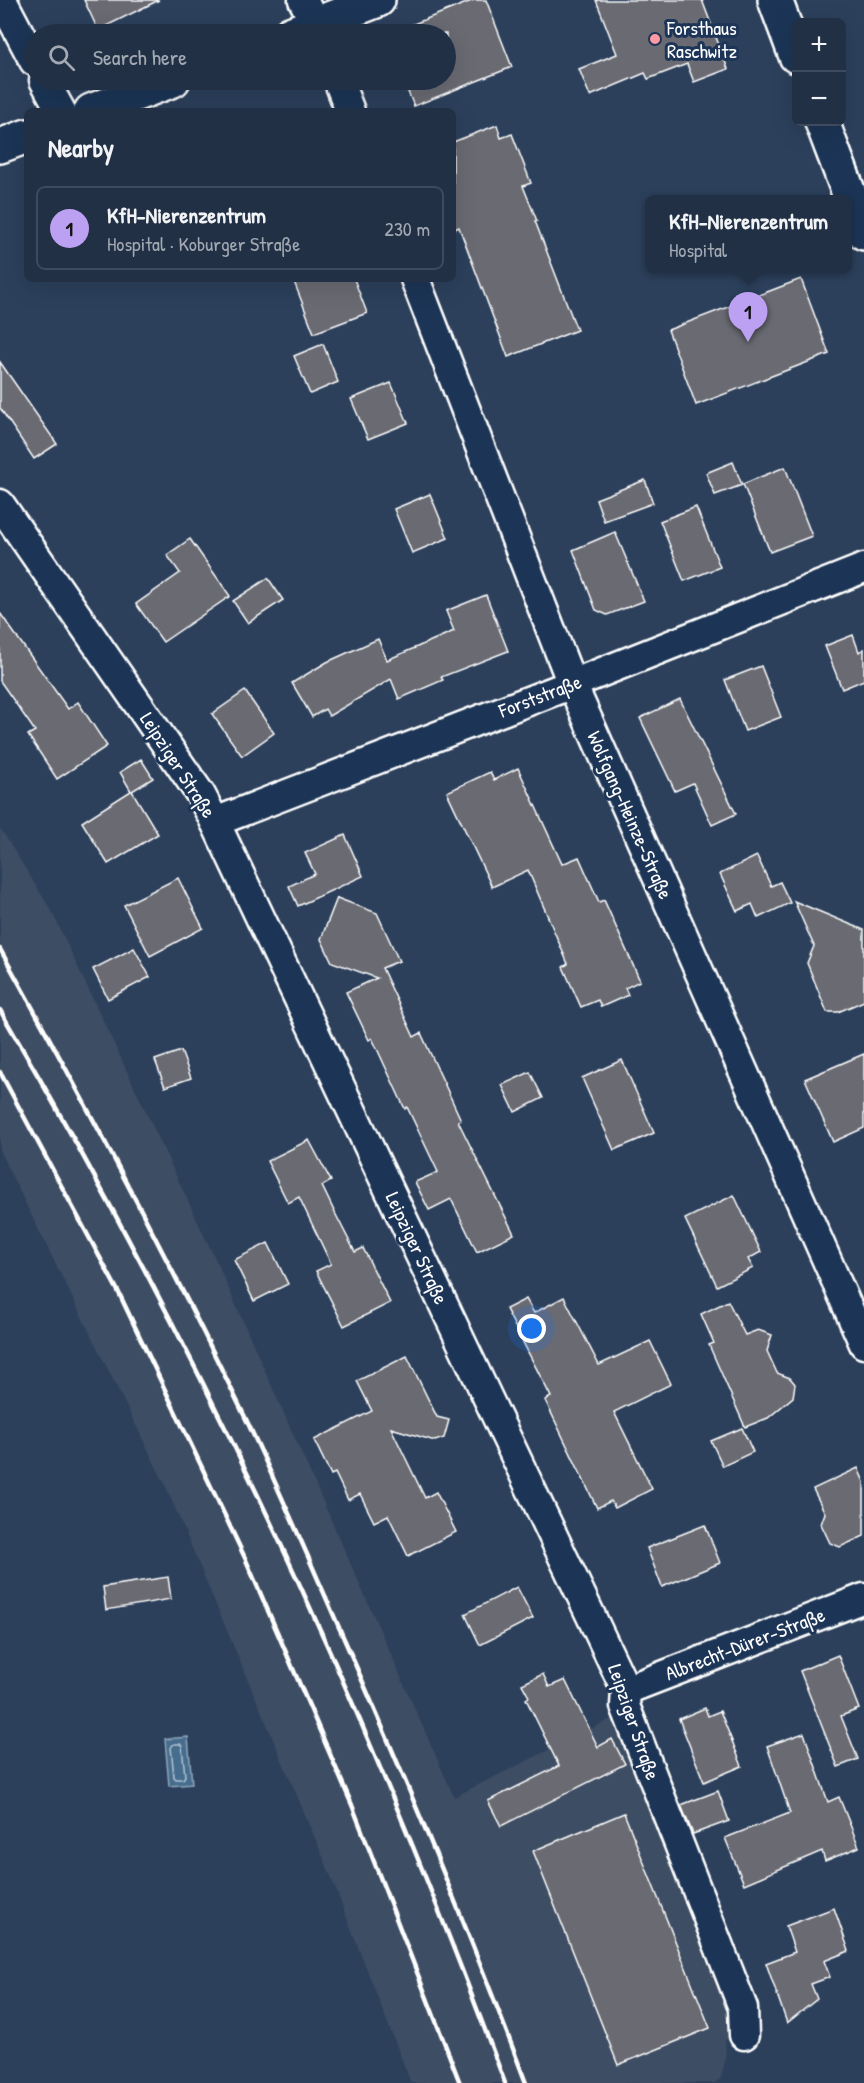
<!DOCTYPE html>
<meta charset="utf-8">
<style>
:root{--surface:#213045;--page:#2d3c50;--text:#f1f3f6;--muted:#a2a9b3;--line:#3e4b5e;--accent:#bca0f2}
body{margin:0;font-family:"Patrick Hand",sans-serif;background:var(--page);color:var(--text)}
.controls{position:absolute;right:18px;top:18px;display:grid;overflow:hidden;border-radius:9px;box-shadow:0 6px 24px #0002}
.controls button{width:54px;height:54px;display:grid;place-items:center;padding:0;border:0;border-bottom:2px solid var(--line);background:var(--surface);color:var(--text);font:30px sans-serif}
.you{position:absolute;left:532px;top:1329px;width:21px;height:21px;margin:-15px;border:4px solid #fff;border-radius:50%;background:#1a73e8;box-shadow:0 0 0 9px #1a73e833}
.badge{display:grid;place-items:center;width:39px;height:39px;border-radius:50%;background:var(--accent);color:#111;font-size:20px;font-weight:700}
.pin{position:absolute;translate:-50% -50px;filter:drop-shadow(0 2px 3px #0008)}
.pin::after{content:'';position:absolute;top:32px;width:21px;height:18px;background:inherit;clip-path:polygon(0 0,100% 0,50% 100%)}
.popup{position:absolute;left:645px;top:195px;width:207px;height:78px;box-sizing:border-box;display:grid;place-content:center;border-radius:9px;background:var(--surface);filter:drop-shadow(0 2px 4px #0005);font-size:20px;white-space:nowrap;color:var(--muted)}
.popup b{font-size:22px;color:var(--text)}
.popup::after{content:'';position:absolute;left:50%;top:100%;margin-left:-12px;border:12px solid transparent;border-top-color:var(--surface)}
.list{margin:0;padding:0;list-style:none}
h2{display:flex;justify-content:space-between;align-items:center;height:78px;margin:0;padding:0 24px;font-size:26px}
h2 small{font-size:20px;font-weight:400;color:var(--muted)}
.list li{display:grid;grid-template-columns:39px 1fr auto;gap:18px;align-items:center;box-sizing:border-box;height:84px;margin:0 12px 12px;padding:0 12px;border:2px solid var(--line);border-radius:9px}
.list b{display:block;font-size:22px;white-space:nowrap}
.list p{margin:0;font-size:20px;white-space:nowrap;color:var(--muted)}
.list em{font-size:20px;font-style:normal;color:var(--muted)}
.icon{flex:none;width:33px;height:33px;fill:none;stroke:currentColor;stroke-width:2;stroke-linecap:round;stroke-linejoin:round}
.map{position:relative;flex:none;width:864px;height:2083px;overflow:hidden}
.search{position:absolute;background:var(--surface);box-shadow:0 6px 24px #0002;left:24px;top:24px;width:432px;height:66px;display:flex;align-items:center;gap:15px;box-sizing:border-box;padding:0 21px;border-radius:33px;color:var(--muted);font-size:22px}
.panel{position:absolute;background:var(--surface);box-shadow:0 6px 24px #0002;left:24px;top:108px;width:432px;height:174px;border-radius:9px}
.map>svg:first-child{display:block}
.built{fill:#3e4d63}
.water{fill:#466d8e;stroke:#90a7bb;stroke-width:1.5}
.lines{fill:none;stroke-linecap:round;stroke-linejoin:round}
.shore{stroke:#b5c5d2;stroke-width:1.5}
.building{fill:#696a72;stroke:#fff;stroke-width:1.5}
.minor-casing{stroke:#fff;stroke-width:33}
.secondary-casing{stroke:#fff;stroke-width:38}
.minor{stroke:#1d3557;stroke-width:28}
.secondary{stroke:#1d3557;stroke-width:33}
.rail{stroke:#fff;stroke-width:4.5}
.poi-dot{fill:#ff9aa2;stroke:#1d3557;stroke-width:2}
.labels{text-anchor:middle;stroke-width:6;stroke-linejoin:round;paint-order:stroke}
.poi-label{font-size:20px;fill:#fff;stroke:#1d3557;text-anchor:start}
.street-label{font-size:20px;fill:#fff;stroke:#1d3557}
</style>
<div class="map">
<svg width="864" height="2083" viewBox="0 0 864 2083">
<rect width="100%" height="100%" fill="#2c405c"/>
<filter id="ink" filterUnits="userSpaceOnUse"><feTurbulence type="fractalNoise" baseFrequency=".0167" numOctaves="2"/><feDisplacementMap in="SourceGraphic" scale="12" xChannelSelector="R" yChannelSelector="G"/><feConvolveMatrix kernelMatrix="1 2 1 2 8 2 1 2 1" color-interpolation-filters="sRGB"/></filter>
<g filter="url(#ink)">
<!-- built -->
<path class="built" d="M0 828 51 910 219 1267 454 1797 627 1711 744 2035 725 2040 726 2057 721 2078 715 2083H411L326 1864 164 1482 0 1152Z"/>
<!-- water -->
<path class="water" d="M188 1737 192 1784 169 1786 165 1739Z"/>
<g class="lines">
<!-- shore -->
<path class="shore" d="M174 1744H180L182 1746 185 1776 183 1779H176L174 1777 171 1747Z"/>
</g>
<!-- building -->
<g class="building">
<path d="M84 0H159L98 30Z"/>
<path d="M474 0H486L512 67 414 106 403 80H446V34L391 33Z"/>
<path d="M596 0H702L728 69 694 82 687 64 648 79 645 73 590 96 579 69 617 54Z"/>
<path d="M497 125 501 138 512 134 531 183 523 186 537 221H535L577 330 508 357 459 227 453 230V142Z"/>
<path d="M293 279H354L367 313 314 333Z"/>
<path d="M801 279 829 354 696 405 668 330Z"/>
<path d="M323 344 338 382 310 394 294 356Z"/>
<path d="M0 362 57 444 34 459 0 408Z"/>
<path d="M391 383 408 423 368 439 351 399Z"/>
<path d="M733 462 742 485 715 495 706 473Z"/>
<path d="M785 467 812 536 770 552 743 484Z"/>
<path d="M645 480 653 503 604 521 596 499Z"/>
<path d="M430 494 448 538 412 553 394 509Z"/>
<path d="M696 507 720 567 684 581 660 521Z"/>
<path d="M615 532 644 601 607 615 596 610 573 550Z"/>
<path d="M190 539 230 596 163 642 136 604 180 573 167 555Z"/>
<path d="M268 578 283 600 248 623 233 601Z"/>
<path d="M486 595 508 651 441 677 443 680 399 699 391 679 329 716 325 709 312 717 292 683 327 662 378 639 387 660 454 631 446 611Z"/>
<path d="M0 613 68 709 78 702 107 746 57 779 28 735 35 731 0 681Z"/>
<path d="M853 635 859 652 864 649V680L842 689 825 646Z"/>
<path d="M761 666 781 717 745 731 725 680Z"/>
<path d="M245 691 274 733 242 756 212 714Z"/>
<path d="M680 699 736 814 712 825 693 783 675 791 640 718Z"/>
<path d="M141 759 153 778 132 791 158 834 108 864 82 822 131 791 120 772Z"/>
<path d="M518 768 562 864 579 857 599 902 604 900 640 981 625 988 628 995 601 1007 598 1000 581 1007 563 967 568 964 528 870 492 887 447 792 490 772 494 780Z"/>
<path d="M345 835 363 876 298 906 289 886 315 874 305 853Z"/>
<path d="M757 856 771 886 780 882 790 903 758 918 752 904 737 911 720 874Z"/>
<path d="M178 878 203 928 150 956 124 905Z"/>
<path d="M337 898 377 913 399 961 382 968 414 1037 421 1033 461 1120 458 1121 514 1234 477 1252 451 1199 429 1210 415 1182 438 1172 407 1107 405 1109 372 1038 369 1040 346 992 377 978 332 962 321 939Z"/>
<path d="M794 901 864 930V1001L838 1012H827L807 963 814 946Z"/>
<path d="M134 948 150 977 108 999 93 969Z"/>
<path d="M181 1051 191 1078 165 1087 155 1060Z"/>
<path d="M864 1054V1128L833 1142 805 1079Z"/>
<path d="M622 1060 654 1133 614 1150 582 1078Z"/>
<path d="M530 1072 543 1098 515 1112 502 1085Z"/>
<path d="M309 1140 331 1181 322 1186 334 1211 355 1252 363 1248 390 1303 344 1326 316 1271 331 1264 299 1197 288 1203 267 1161Z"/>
<path d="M734 1195 761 1252 748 1259 753 1268 717 1286 685 1219Z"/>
<path d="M268 1243 288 1284 254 1301 234 1260Z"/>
<path d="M564 1297 599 1365 650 1341 671 1384 614 1412 652 1489 615 1508 611 1501 597 1508 545 1400 551 1397 506 1309 526 1299 534 1313Z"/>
<path d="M728 1301 745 1335 758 1330 772 1335 767 1351 777 1373 790 1378 795 1384 793 1397 768 1418 745 1427 709 1345 714 1343 701 1314Z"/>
<path d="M407 1356 437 1417 449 1420 444 1438 435 1441 391 1428 425 1498 436 1492 456 1532 408 1556 388 1515 374 1522 360 1494 348 1500 335 1473 331 1475 314 1440 372 1411 357 1381Z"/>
<path d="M742 1428 753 1452 723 1466 711 1441Z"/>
<path d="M858 1468 864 1482V1536L840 1547 830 1543 821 1524 825 1513 813 1489Z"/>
<path d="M705 1525 720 1563 662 1587 647 1548Z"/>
<path d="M168 1577 171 1599 106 1610 103 1587Z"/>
<path d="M517 1587 533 1618 480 1645 465 1614Z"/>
<path d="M838 1655 859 1709 841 1716 858 1759 838 1767 800 1671Z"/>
<path d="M543 1674 549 1687 565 1680 598 1747 612 1739 625 1764 501 1826 488 1801 559 1766 526 1699 529 1697 522 1684Z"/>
<path d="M705 1708 708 1716 720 1711 742 1766 704 1782 679 1719Z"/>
<path d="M804 1733 828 1802 839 1797 859 1847 825 1861 822 1851 744 1884 725 1838 790 1813 767 1746Z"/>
<path d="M718 1791 729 1821 693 1834 681 1805Z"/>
<path d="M624 1813 710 2028 618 2065 533 1851Z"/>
<path d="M834 1908 849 1951 824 1961 830 1977 811 1984 817 1999 787 2023 766 1963 795 1952 786 1926Z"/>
</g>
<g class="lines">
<defs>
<g id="minor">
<path d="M2 0 34 61"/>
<path d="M303 0 320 34"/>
<path d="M44 80 61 111"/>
<path d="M338 80 350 111"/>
<path d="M415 279 572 684 864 1344"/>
<path d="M0 504 201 795 215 822 626 1690 625 1706 627 1711 743 2008 744 2035"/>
<path d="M215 822 572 684 864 568"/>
<path d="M626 1690 864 1598"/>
</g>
<g id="secondary">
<path d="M775 0 796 56"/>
<path d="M290 34 378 0"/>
<path d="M91 111 173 80"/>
<path d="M822 122 864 233"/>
<path d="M0 146 27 136"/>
</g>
</defs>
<!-- minor casing -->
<use href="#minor" class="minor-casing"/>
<!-- secondary casing -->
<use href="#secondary" class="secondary-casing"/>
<!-- minor -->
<use href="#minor" class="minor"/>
<!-- secondary -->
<use href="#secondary" class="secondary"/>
<!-- rail -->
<g class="rail">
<path d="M0 949C86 1103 168 1258 245 1417 280 1491 312 1566 345 1641 409 1787 470 1934 526 2083"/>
<path d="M0 1010C146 1259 278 1522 389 1789 430 1886 468 1984 505 2083"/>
<path d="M0 1072 118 1291 246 1560 352 1805 460 2083"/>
</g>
</g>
</g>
<!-- markers -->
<circle class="poi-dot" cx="655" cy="39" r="6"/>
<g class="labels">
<!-- poi labels -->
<g class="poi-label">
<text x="667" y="35">Forsthaus<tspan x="667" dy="23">Raschwitz</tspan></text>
</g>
<!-- street labels -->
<g class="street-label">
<text transform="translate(540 696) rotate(-21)" y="7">Forststraße</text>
<text transform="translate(178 765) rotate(57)" y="7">Leipziger Straße</text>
<text transform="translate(630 815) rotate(66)" y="7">Wolfgang-Heinze-Straße</text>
<text transform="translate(417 1248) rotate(65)" y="7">Leipziger Straße</text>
<text transform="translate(745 1644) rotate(-21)" y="7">Albrecht-Dürer-Straße</text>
<text transform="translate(634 1722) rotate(71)" y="7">Leipziger Straße</text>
</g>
</g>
</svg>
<div class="controls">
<button>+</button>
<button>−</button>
</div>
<div class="you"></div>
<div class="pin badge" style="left:748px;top:342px">1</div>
<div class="popup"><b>KfH-Nierenzentrum</b>Hospital</div>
<div class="search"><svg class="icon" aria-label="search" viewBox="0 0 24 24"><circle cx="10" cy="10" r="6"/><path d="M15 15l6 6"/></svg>Search here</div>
<section class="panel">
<h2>Nearby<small></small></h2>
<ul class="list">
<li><span class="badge">1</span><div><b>KfH-Nierenzentrum</b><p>Hospital · Koburger Straße</p></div><em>230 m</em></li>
</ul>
</section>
</div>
